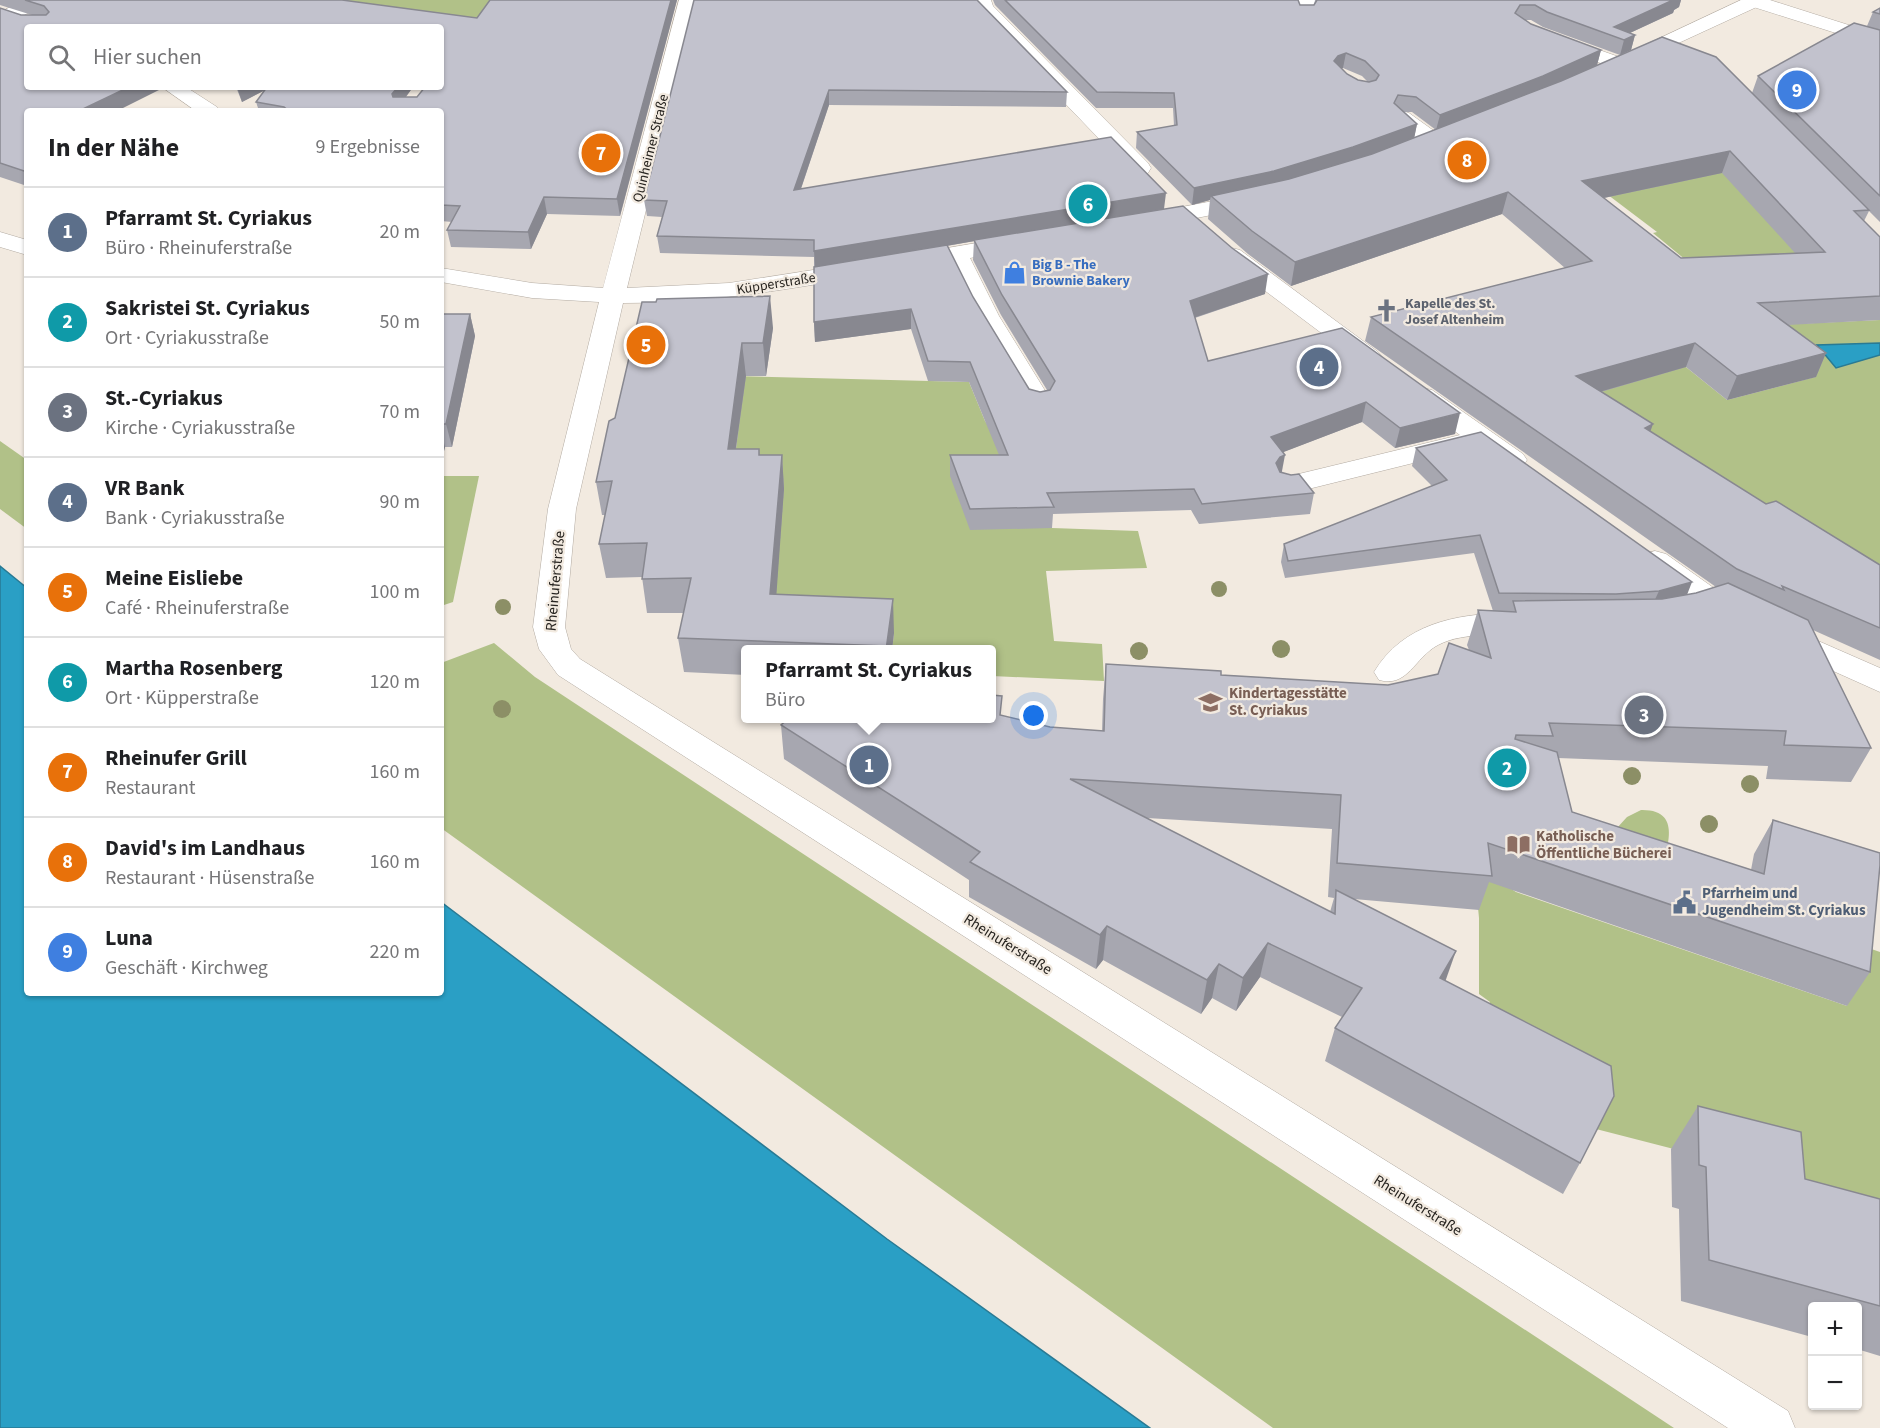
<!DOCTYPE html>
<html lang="de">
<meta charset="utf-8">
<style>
:root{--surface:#fff;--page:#f6f6f6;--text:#202124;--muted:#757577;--line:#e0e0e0;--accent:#337361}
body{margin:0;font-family:"Source Sans 3",sans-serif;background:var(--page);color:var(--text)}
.controls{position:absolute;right:18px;bottom:18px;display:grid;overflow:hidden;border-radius:6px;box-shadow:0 2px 4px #0004}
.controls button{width:54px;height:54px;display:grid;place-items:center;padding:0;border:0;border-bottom:2px solid var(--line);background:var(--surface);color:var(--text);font:30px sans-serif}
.you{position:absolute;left:1034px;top:716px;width:21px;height:21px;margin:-15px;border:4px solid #fff;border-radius:50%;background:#1a73e8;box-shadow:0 0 0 9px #1a73e833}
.badge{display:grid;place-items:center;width:39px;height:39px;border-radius:50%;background:var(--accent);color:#fff;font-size:20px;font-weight:700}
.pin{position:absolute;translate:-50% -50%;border:3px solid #fff;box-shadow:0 2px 6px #0006}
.popup{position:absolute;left:741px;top:645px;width:255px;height:78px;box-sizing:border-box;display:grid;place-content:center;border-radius:6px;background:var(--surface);filter:drop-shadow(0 2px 4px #0005);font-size:20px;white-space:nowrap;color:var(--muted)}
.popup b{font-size:22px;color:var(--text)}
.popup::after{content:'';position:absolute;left:50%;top:100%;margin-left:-12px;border:12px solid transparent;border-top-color:var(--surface)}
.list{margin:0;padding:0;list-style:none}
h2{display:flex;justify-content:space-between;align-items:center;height:78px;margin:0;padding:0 24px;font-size:26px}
h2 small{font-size:20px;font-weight:400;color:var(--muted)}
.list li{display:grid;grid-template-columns:39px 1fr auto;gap:18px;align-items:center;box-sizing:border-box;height:90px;padding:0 24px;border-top:2px solid var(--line)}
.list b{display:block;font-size:22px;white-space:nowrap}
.list p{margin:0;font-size:20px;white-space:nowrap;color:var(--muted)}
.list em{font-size:20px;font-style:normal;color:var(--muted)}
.icon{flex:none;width:33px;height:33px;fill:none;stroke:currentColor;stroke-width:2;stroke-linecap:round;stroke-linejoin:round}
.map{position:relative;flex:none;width:1880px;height:1428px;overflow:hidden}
.search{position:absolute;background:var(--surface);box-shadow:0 2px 4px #0004;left:24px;top:24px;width:420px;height:66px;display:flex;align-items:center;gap:15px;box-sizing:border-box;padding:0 21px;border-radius:6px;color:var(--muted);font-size:22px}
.panel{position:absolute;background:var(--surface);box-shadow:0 2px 4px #0004;left:24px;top:108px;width:420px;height:888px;border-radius:6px}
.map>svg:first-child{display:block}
.green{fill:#b1c188}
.water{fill:#2a9fc5;stroke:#297a94;stroke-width:1.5}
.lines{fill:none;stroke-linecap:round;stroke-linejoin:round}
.minor-casing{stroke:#b3aba2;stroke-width:1}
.major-casing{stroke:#b3aba2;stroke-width:1}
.minor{fill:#fff;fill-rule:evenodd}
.major{fill:#fff;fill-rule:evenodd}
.tree{fill:#8c8f66}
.wall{fill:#a7a7b0;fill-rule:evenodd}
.shaded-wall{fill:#888890}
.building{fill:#c2c2cd;stroke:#888890;stroke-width:1.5;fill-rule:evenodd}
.labels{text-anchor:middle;stroke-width:4.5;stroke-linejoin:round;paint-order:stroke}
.far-street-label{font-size:14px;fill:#272420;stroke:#f2eae0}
.far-shop-label{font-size:14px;font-weight:bold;fill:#366cbe;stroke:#f2eae0;text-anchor:start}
.far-worship-label{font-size:14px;font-weight:bold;fill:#5b616d;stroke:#f2eae0;text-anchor:start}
.street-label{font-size:15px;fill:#272420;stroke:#f2eae0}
.education-label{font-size:15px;font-weight:bold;fill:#785e54;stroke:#f2eae0;text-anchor:start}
.service-label{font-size:15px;font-weight:bold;fill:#4e5e75;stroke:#f2eae0;text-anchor:start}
</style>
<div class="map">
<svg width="1880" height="1428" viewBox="0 0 1880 1428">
<rect width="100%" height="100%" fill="#f2eae0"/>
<!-- green -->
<g class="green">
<path d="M333 0H503L480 33 441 27Z"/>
<path d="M1710 161 1880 271 1710 280 1653 233 1657 232 1587 179Z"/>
<path d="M1880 320V605L1542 386 1641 331 1727 400 1815 377 1770 325Z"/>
<path d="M732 376 969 382 985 421 1052 528 1138 531 1147 568 1046 571 1054 641 1102 644 1104 681 992 676V650L892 649 894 634 774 632 731 487 738 432Z"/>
<path d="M0 441 27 460V529L0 509Z"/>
<path d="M441 476H479L453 602 441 606Z"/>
<path d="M494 643 535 677 1674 1428H1273L441 828V663Z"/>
<path d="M1641 810C1686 809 1665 854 1658 879L1617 828 1627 817Z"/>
<path d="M1474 865 1516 892 1847 1006 1854 943 1880 952V1210L1771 1174 1596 1129 1471 1034 1490 1002 1479 994V918Z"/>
</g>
<!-- water -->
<g class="water">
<path d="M1880 343V355L1836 368 1817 345Z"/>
<path d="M0 566 27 588V993H441V902L887 1239 1150 1428H0Z"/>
</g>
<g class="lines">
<defs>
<g id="minor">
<path d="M23 0H46L44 4 17 19H3L1 15 3 11Z"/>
<path d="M679 0H697L627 288 729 283 858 263 866 265 870 270 866 275 858 277C780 291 703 303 623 303L576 509 565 627 571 649 580 659 1788 1411 1795 1428H1728L558 675 539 649 533 627 548 509 599 302 532 298 441 282V268L532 283 603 288Z"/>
<path d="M973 0H991L993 6 1148 163 1151 168 1148 173 1140 175 1132 173 977 12Z"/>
<path d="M1296 0H1319L1311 7 1314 13 1312 17H1298L1292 5Z"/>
<path d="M1741 0 1763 1 1761 5 1620 70 1550 45 1547 41 1550 37 1557 35 1622 58 1624 55Z"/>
<path d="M162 87H186L217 107 220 111H196Z"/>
<path d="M1402 111 1409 113 1441 136 1444 141 1441 146C1423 150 1408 132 1395 121L1392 117 1395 113Z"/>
<path d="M1254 193 1262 195 1265 200 1262 205 1146 228 1138 226 1134 221 1138 216 1146 214Z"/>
<path d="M0 232 27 240V255L0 247Z"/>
<path d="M1018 236 1026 238 1030 243 1026 248 970 258 999 316 1052 402 1048 408 1039 410 1030 408 1026 402 975 316 948 262 906 269 898 267 894 262 898 257 906 255Z"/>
<path d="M1232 248 1240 250 1378 352 1382 357 1378 362 1369 365 1360 362 1224 260 1220 255 1224 250Z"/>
<path d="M1423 388 1432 390 1523 454 1527 460 1523 466C1502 471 1489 456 1473 444L1470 449 1288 494 1278 491 1274 485 1278 479 1460 435 1414 402 1410 396 1414 390Z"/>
<path d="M1655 551 1666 554 1725 596 1749 607 1753 614 1749 621C1717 630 1670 586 1644 568L1640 561 1644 554Z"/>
<path d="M1507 613 1529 616 1534 623 1529 630C1499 639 1467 630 1438 645 1414 658 1408 688 1379 680L1374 672C1403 624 1455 614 1507 613Z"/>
<path d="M1784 626 1880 668V692L1773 644 1768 637 1773 630Z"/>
</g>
<path id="major" d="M1742 0H1770L1880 35V47L1744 4Z"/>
</defs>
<!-- minor casing -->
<use href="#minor" class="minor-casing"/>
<!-- major casing -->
<use href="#major" class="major-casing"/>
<!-- minor -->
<use href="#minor" class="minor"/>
<!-- major -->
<use href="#major" class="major"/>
</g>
<!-- trees -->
<g class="tree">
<circle cx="1219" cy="589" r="8"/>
<circle cx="503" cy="607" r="8"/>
<circle cx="1281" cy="649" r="9"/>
<circle cx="1139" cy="651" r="9"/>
<circle cx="502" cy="709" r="9"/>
<circle cx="1632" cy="776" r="9"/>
<circle cx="1750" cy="784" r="9"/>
<circle cx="1709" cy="824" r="9"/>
</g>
<!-- wall -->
<g class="wall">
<path d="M0 0H342L477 18 490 0H677L620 216 547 214 531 249 451 247 447 230 452 222 441 221V111H259L256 102 265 90 242 102 236 87H413L406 97H417L441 87V27H27V87H161V89L27 111V186L0 177V8L21 15H32L0 5Z"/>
<path d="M694 0 1067 92 1066 107 829 105 801 189 1164 209 1265 294 1195 318 1208 361 1342 328 1455 434 1395 448 1362 422 1283 452 1282 472 1314 493 1310 514 1199 524 1191 510 1053 514 1052 528 970 530 950 476V455H999L969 382 928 381 911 329 815 342 814 322V257L660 253 657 236 662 217 647 216 644 200ZM974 241 973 260 1001 315 1047 390 1040 392 1029 389 973 297 947 246Z"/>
<path d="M993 0H1298L1300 5H1314L1315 0H1681L1679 7 1674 10 1673 13 1630 33 1635 35 1631 50 1620 55 1543 27 1531 20H1525L1531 24 1601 50 1597 65 1752 93 1758 76 1867 26 1873 12 1880 8V222L1869 211 1864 221 1880 237V320L1788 325 1826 353 1816 377 1727 400 1686 367 1601 392 1653 424 1650 431 1766 504 1880 565V660L1813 630 1871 748 1851 782 1766 779 1768 766 1558 758 1572 812 1751 870 1754 854 1773 820 1870 972 1847 1006 1489 882 1479 910 1354 899 1445 980 1580 1163 1563 1194 1325 1061 1335 1028 1342 1017 1260 977 1236 1011 1212 998 1201 1014 1103 960 1096 969 969 897V880L784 759 781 725 1001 716 1050 727 1102 731 1103 699 1106 664 1221 675 1388 685 1438 674 1469 650 1467 645 1478 610 1509 612 1510 611H1493L1474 553 1285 578 1281 562 1284 544 1432 486 1412 466 1416 448 1687 595 1696 593 1716 587 1365 341 1371 317 1565 268 1502 214 1291 286 1248 254 1208 219 1210 200 1192 205 1136 148 1137 132 1174 126 1173 108H1096L995 5ZM1342 68H1343L1362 76 1368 82 1358 80 1347 74ZM1403 112H1412L1436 130 1414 138 1417 124ZM1722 173 1795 253 1681 258 1604 198ZM1147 818 1332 829 1328 897 1334 898 1330 912Z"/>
<path d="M642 302 773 328 766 376H746L736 449H759L760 455H782L784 489 776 594 894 633 892 650H746V675L684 672 678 638 684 613H647L642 577 606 578 599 544 605 515H602L596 482 615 418Z"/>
<path d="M441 314H470L475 336 452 447H445L441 463Z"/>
<path d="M1698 1106 1805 1179 1880 1199V1356L1857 1349V1306H1812V1337L1681 1301 1679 1209 1672 1207 1671 1149Z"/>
</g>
<!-- shaded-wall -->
<g class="shaded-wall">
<path d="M671 0H677L620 216 617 199Z"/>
<path d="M1673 0H1681L1679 7 1674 10 1673 13 1619 38 1614 27Z"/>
<path d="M1635 35 1631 50 1620 55 1624 40Z"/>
<path d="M1601 50 1597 65 1539 91 1436 130 1440 115Z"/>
<path d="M1346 53 1343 68 1335 71 1334 61 1338 56Z"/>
<path d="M129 87H161V89L117 111H86L85 108Z"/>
<path d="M237 87H271L242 102Z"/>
<path d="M398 87H413L396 110 392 94Z"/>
<path d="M829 90V105L795 206 794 190Z"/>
<path d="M1417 124 1414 139 1350 163 1271 187 1211 196 1210 200 1192 205 1194 188Z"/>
<path d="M1730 151 1722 173 1575 204 1582 181Z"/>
<path d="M1508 192 1502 214 1291 286 1295 262Z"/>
<path d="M1166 193 1164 209 815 268 814 251Z"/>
<path d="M544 197 547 214 531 249 528 232Z"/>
<path d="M1268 274 1265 294 1187 320 1190 301Z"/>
<path d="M770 296 773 328 766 376 763 343Z"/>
<path d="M911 309V329L815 342 814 322Z"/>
<path d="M470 314 475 336 452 447 446 424Z"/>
<path d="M742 343 746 376 731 482 728 449Z"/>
<path d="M1695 343 1686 367 1568 401 1576 376Z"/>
<path d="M1826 353 1816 377 1727 400 1737 376Z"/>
<path d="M1366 402 1362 422 1268 458 1271 437Z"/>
<path d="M1460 413 1455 434 1395 448 1400 428Z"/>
<path d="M1653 424 1644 449 1645 428Z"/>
<path d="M441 430 445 447 441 463Z"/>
<path d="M782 455 784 489 774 628 770 594Z"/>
<path d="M1285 455 1281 476 1276 463 1280 457Z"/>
<path d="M1692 582 1685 600 1651 608 1659 591Z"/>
<path d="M893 599 894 633 892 650H886Z"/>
<path d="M1107 926 1103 960 1096 969 1100 935Z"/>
<path d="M1268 943 1260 977 1236 1011 1243 978Z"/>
<path d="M1456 951 1444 985 1440 978Z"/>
<path d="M1219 964 1212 998 1201 1014 1207 980Z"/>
</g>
<!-- building -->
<g class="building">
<path d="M25 0H342L477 18 490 0H671L617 199 544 197 528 232 447 230 460 206 441 205V111H289L284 107 256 102 267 87H398L392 94 393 97H417L425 87H441V27H27V87H129L85 108 92 111H27V172L0 163V8L21 15H46L49 12 44 6Z"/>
<path d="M694 0H977L1067 92 829 90 794 190 1111 137 1166 193 814 251V240L657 236 667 201 644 200Z"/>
<path d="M1005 0H1298L1300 5H1314L1317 0H1673L1614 27 1635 35 1624 40 1547 12 1535 5H1520L1515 13 1531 24 1601 50 1543 76 1440 115 1416 97 1398 95 1394 103 1417 124 1353 147 1274 171 1194 188 1137 132 1177 125 1174 93 1097 92ZM1346 53 1365 61 1379 75 1376 80 1369 82 1358 80 1347 74 1334 61 1338 56Z"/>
<path d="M1880 8V14L1873 12Z"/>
<path d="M1854 23 1880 30V196L1758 76Z"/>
<path d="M1662 37 1716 57 1869 210 1854 211 1880 237V296L1758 303 1826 353 1737 376 1695 343 1576 376 1653 424 1645 428 1766 504 1776 501 1880 565V628L1782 586 1784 590 1737 569 1371 317 1592 261 1508 192 1295 262 1252 231 1211 196 1289 179 1372 154 1561 81ZM1730 151 1825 252 1681 258 1582 181Z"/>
<path d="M1183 206 1232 248 1268 274 1190 301 1208 361 1342 328 1460 413 1400 428 1366 402 1271 437 1285 455 1280 457 1276 463 1280 472 1291 475 1299 474 1314 493 1202 504 1194 489 1047 493 1054 507 970 509 950 455H1008L970 362 928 361 911 309 814 322V267L947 245 973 297 1029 389 1040 392 1050 390 1055 381 1002 295 974 240Z"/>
<path d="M770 296 763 343H742L728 449H759V455H782L770 594 893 599 886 650H879L884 646 678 638 691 578 642 579 647 543 599 544 612 481 596 482 609 421 615 418 642 302H656L657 299Z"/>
<path d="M441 314H470L446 424H441Z"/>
<path d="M1481 432 1692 582 1659 591 1616 594 1499 593 1480 535 1288 561 1284 544 1447 480 1416 448Z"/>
<path d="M1728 583 1808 620 1871 748 1784 745 1786 731 1549 723 1553 736 1516 735 1515 739 1557 752 1572 812 1764 874 1773 820 1880 853V865L1870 972 1488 843 1492 876 1337 863 1341 795 1070 779 1335 914 1336 890 1456 951 1440 978 1611 1066 1614 1096 1580 1163 1335 1028 1362 988 1268 943 1243 978 1219 964 1207 980 1107 926 1100 935 970 862 980 852 781 725 789 718H992V695L1002 696 1000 715 1050 727 1104 731 1106 664 1221 671V675L1388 685 1438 674 1449 643 1491 658 1478 610 1516 612 1513 601 1662 599 1696 593Z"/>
<path d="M1698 1106 1801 1132 1805 1179 1880 1199V1306L1709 1260 1706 1167 1699 1165Z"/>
</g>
<!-- icons -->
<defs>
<symbol id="shop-bare" viewBox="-9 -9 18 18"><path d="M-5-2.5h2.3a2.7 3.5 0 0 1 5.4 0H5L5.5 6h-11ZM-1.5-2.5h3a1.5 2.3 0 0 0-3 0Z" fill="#3f7fe0" stroke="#f2eae0" stroke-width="2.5" paint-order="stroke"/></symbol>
<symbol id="church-bare" viewBox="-9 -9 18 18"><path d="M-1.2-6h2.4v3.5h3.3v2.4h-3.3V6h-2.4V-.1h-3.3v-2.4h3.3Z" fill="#6b7280" stroke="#f2eae0" stroke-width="2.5" paint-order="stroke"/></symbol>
<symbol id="school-bare" viewBox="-9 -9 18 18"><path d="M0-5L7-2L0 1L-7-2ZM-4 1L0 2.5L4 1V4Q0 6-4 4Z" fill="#8d6e63" stroke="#f2eae0" stroke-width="2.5" paint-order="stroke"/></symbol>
<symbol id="library-bare" viewBox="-9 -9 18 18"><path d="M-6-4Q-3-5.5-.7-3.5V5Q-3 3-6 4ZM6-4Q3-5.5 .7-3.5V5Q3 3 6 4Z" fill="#8d6e63" stroke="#f2eae0" stroke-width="2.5" paint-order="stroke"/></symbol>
<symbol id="civic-bare" viewBox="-9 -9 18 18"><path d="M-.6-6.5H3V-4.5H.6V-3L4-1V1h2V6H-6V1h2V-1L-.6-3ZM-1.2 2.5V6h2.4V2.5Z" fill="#5c6f8a" stroke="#f2eae0" stroke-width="2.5" paint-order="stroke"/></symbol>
</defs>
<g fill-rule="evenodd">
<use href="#shop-bare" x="998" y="256" width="33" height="33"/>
<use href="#church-bare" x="1370" y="294" width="33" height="33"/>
<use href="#school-bare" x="1194" y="686" width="33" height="33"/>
<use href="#library-bare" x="1502" y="828" width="33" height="33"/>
<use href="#civic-bare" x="1668" y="886" width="33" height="33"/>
</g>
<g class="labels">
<!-- far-street labels -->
<g class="far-street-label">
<text transform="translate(650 148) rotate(-76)" y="5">Quinheimer Straße</text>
<text transform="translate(776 283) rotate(-9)" y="5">Küpperstraße</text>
</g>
<!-- far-shop labels -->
<g class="far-shop-label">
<text x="1032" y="269">Big B - The<tspan x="1032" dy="16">Brownie Bakery</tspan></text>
</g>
<!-- far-worship labels -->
<g class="far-worship-label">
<text x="1405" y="308">Kapelle des St.<tspan x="1405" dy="16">Josef Altenheim</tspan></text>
</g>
<!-- street labels -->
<g class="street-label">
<text transform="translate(555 581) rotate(-85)" y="5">Rheinuferstraße</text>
<text transform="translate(1008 944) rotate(32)" y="5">Rheinuferstraße</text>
<text transform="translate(1418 1205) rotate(32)" y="5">Rheinuferstraße</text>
</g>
<!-- education labels -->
<g class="education-label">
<text x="1229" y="698">Kindertagesstätte<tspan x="1229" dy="17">St. Cyriakus</tspan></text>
<text x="1536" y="841">Katholische<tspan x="1536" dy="17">Öffentliche Bücherei</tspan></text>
</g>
<!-- service labels -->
<g class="service-label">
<text x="1702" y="898">Pfarrheim und<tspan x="1702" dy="17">Jugendheim St. Cyriakus</tspan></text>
</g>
</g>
</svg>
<div class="controls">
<button>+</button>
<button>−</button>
</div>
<div class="you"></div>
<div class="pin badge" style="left:869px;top:765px;background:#5c6f8a">1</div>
<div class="popup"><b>Pfarramt St. Cyriakus</b>Büro</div>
<div class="pin badge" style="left:1507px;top:768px;background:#0f9aa8">2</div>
<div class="pin badge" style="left:1644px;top:715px;background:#6b7280">3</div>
<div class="pin badge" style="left:1319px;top:367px;background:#5c6f8a">4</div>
<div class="pin badge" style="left:646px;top:345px;background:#e8710a">5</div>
<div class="pin badge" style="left:1088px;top:204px;background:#0f9aa8">6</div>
<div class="pin badge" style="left:601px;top:153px;background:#e8710a">7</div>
<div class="pin badge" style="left:1467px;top:160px;background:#e8710a">8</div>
<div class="pin badge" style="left:1797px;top:90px;background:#3f7fe0">9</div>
<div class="search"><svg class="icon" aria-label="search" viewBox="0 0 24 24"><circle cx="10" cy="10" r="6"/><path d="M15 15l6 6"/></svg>Hier suchen</div>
<section class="panel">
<h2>In der Nähe<small>9 Ergebnisse</small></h2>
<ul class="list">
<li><span class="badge" style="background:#5c6f8a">1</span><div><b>Pfarramt St. Cyriakus</b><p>Büro · Rheinuferstraße</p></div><em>20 m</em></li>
<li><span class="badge" style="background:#0f9aa8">2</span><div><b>Sakristei St. Cyriakus</b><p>Ort · Cyriakusstraße</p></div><em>50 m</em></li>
<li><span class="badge" style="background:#6b7280">3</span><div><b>St.-Cyriakus</b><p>Kirche · Cyriakusstraße</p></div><em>70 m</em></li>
<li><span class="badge" style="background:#5c6f8a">4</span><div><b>VR Bank</b><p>Bank · Cyriakusstraße</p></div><em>90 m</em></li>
<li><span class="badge" style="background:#e8710a">5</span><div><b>Meine Eisliebe</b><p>Café · Rheinuferstraße</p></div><em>100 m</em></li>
<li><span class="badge" style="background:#0f9aa8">6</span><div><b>Martha Rosenberg</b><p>Ort · Küpperstraße</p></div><em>120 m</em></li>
<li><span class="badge" style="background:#e8710a">7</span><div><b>Rheinufer Grill</b><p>Restaurant</p></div><em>160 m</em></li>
<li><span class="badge" style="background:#e8710a">8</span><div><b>David's im Landhaus</b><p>Restaurant · Hüsenstraße</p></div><em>160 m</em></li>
<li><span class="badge" style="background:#3f7fe0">9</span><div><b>Luna</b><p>Geschäft · Kirchweg</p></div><em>220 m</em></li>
</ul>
</section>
</div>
